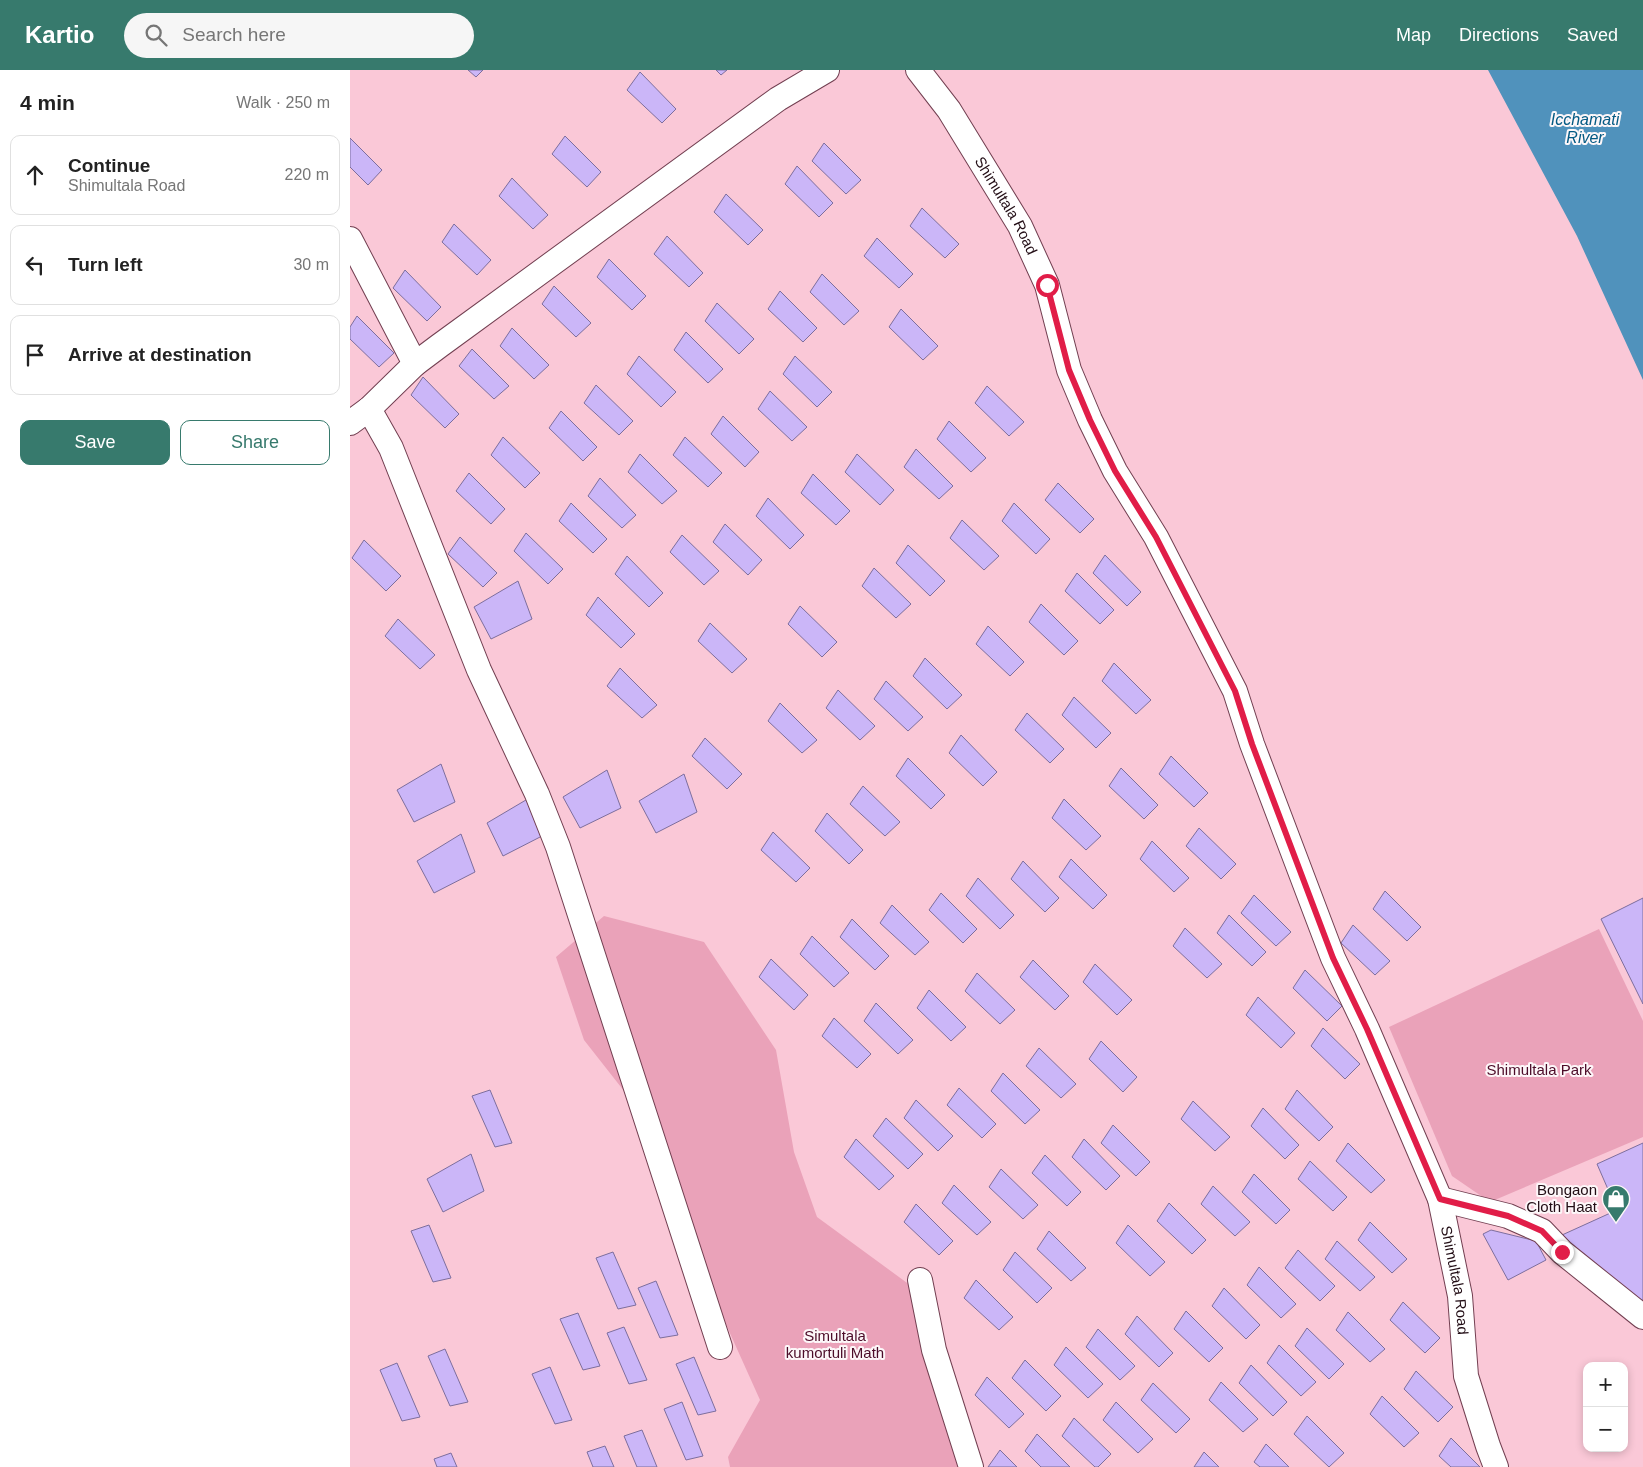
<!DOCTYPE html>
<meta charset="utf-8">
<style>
:root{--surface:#fff;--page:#f6f6f6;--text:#222;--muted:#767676;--line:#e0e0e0;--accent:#377a6d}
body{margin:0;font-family:Arial,sans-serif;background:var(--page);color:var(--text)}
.controls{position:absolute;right:15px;bottom:15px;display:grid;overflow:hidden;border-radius:10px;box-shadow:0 2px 8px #0003}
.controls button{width:45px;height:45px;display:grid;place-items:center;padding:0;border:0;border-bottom:1px solid var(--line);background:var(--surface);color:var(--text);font:25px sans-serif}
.stop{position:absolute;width:15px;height:15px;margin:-11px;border:4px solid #e11d48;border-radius:50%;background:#fff}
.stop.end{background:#e11d48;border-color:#fff;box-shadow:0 1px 5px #0008}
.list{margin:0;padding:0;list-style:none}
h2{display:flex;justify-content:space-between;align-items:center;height:65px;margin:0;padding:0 20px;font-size:21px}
h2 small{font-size:16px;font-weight:400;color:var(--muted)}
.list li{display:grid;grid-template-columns:32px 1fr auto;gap:15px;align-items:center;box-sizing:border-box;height:80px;margin:0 10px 10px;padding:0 10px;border:1px solid var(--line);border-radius:10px}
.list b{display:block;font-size:19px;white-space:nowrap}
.list p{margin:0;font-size:16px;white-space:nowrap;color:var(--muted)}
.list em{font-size:16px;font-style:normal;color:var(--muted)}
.actions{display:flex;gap:10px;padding:15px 20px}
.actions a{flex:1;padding:11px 0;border:1px solid var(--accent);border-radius:10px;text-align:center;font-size:18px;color:var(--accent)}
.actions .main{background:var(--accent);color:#fff}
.icon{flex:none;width:28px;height:28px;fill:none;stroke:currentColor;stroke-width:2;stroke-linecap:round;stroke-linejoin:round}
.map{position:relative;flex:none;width:1293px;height:1397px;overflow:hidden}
header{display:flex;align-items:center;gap:30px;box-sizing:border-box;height:70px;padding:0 25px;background:var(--accent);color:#fff}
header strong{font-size:24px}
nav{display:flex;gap:28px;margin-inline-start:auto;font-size:18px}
.search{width:350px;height:45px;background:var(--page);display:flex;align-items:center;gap:12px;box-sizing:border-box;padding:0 18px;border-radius:28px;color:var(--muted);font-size:19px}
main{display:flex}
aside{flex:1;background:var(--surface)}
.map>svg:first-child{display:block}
.green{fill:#eaa2b9}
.water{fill:#5092bc}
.building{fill:#cbb6f8;stroke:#7d6e9d}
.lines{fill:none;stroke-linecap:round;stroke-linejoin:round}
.minor-casing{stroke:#723f51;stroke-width:26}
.minor{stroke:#fff;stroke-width:24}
.route{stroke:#e11d48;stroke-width:6}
.labels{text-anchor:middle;stroke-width:4;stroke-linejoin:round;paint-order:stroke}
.street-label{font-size:15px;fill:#220d15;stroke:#fdf7f9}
.park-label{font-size:15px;fill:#4c0b28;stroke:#fdf7f9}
.poi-label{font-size:15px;fill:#220d15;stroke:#fdf7f9;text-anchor:end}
.water-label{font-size:16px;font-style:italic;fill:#045a84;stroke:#fdf7f9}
</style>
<header>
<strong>Kartio</strong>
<div class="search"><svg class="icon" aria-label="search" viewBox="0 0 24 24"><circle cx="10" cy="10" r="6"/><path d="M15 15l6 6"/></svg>Search here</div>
<nav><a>Map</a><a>Directions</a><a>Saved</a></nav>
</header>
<main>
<aside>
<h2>4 min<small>Walk · 250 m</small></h2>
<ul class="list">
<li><svg class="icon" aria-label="ahead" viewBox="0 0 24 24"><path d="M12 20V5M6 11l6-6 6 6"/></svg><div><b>Continue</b><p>Shimultala Road</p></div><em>220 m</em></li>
<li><svg class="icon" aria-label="left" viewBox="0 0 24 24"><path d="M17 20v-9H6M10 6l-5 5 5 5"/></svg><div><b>Turn left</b></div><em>30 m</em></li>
<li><svg class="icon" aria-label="arrive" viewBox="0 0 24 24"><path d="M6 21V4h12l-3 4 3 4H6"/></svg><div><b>Arrive at destination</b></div></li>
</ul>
<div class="actions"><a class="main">Save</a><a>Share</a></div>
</aside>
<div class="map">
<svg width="1293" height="1397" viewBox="0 0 1293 1397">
<rect width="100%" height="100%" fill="#fac8d7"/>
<!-- green -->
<g class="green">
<path d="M254 846 354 872 426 980 444 1082 467 1147 564 1218 615 1397H380L378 1387 410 1330 370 1241 296 1049 234 970 206 887Z"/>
<path d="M1249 859 1293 951V1067L1140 1132 1102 1106 1039 957Z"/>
</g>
<!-- water -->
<path class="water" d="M1138 0H1293V310L1227 166Z"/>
<!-- building -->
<g class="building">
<path d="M118 0H133L126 7Z"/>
<path d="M366 0H377L371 5Z"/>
<path d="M290 2 326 39 312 53 277 20Z"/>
<path d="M215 66 251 102 237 117 202 84Z"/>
<path d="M0 68 32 100 18 115 0 97Z"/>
<path d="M474 73 511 110 496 124 462 91Z"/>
<path d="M447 96 483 133 469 147 435 114Z"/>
<path d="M162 108 198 145 183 159 149 126Z"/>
<path d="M376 124 413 160 398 175 364 142Z"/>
<path d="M572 138 609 174 595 188 560 156Z"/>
<path d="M104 154 141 190 127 205 92 172Z"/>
<path d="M317 166 353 203 339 217 304 184Z"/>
<path d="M527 168 563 204 549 218 514 186Z"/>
<path d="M259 189 296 226 282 240 247 207Z"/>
<path d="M55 200 91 237 77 251 43 218Z"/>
<path d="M472 204 509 241 494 255 460 222Z"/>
<path d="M204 216 241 253 226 267 192 234Z"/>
<path d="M430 221 467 258 453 272 418 239Z"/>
<path d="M367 233 404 269 389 284 355 251Z"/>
<path d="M551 239 588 276 573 290 539 257Z"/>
<path d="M7 246 44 283 29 297 0 269V257Z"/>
<path d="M162 258 199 295 184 309 150 276Z"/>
<path d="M336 262 373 299 358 313 324 280Z"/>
<path d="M122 279 159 316 144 329 109 296Z"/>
<path d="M289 286 326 322 311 337 277 304Z"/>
<path d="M445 286 482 322 467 337 433 304Z"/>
<path d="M73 307 109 344 95 358 61 325Z"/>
<path d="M246 315 283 351 269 365 234 333Z"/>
<path d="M637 316 674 352 659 366 625 333Z"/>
<path d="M420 321 457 357 442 371 408 339Z"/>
<path d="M211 341 247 377 233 391 199 358Z"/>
<path d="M373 346 409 382 395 397 361 364Z"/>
<path d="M599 351 636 388 621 402 587 369Z"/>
<path d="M153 367 190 403 175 418 141 385Z"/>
<path d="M335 367 372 403 358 417 323 385Z"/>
<path d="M566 379 603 416 589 429 554 397Z"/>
<path d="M290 384 327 421 312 434 278 402Z"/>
<path d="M507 384 544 420 530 435 495 402Z"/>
<path d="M119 403 155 439 141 454 106 421Z"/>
<path d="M463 404 500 441 486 455 451 423Z"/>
<path d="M250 408 286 445 272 458 238 426Z"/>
<path d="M708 413 744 449 730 463 695 430Z"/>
<path d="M418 428 454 465 440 479 406 446Z"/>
<path d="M221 433 257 469 243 483 209 451Z"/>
<path d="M664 433 700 469 686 484 652 451Z"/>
<path d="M612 450 649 486 634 500 600 468Z"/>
<path d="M375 454 412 490 398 505 363 472Z"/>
<path d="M176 463 213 499 198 514 164 481Z"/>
<path d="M332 465 369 501 354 515 320 482Z"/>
<path d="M110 467 147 503 133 517 98 484Z"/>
<path d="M14 470 51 506 36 521 2 488Z"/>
<path d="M558 475 595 511 580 526 546 493Z"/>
<path d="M755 485 791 522 777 536 743 503Z"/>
<path d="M277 486 313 523 299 537 265 504Z"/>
<path d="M524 498 561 534 546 548 512 516Z"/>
<path d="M727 503 764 540 750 554 715 521Z"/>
<path d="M168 511 182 549 141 569 124 537Z"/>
<path d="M248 527 285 564 271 578 236 545Z"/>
<path d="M691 534 728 571 714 585 679 552Z"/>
<path d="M450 536 487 572 472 587 438 554Z"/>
<path d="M48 549 85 585 70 599 35 566Z"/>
<path d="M360 553 397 589 382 603 348 571Z"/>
<path d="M638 556 674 592 660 606 626 574Z"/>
<path d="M575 588 612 625 597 639 563 606Z"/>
<path d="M764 593 801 630 786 644 752 611Z"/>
<path d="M270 598 307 635 292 648 257 616Z"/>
<path d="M536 611 573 647 558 661 524 629Z"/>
<path d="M488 620 525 656 510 670 476 638Z"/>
<path d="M724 627 761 663 746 678 712 645Z"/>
<path d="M430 633 467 670 452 683 418 651Z"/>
<path d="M677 643 714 679 700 693 665 660Z"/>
<path d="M611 665 647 702 633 716 599 683Z"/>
<path d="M355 668 392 704 377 719 342 686Z"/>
<path d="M821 686 858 723 844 737 809 704Z"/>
<path d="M558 688 595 725 581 739 546 706Z"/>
<path d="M91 694 105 732 64 752 47 720Z"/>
<path d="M771 698 808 735 794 749 759 716Z"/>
<path d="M257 700 271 738 230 758 213 727Z"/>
<path d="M334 704 347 742 306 763 289 731Z"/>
<path d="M513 716 550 752 535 766 500 734Z"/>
<path d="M181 727 194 765 153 786 137 753Z"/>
<path d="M714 729 751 766 736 780 702 748Z"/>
<path d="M477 743 513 780 499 794 465 761Z"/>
<path d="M849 758 886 794 871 809 836 776Z"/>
<path d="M423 762 460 798 446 812 411 780Z"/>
<path d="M111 764 125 802 84 823 67 791Z"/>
<path d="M802 771 839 808 824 822 790 789Z"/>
<path d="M721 789 757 825 743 839 709 807Z"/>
<path d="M673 791 709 828 695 842 661 809Z"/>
<path d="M628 808 664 845 650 859 616 826Z"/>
<path d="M1035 821 1071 857 1057 871 1023 839Z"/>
<path d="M591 823 627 859 613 873 579 840Z"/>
<path d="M904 825 941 862 926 876 891 843Z"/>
<path d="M1293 828V934L1251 849Z"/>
<path d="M542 835 579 872 565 885 530 853Z"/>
<path d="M879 845 916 882 902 896 867 863Z"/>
<path d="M502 849 539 886 525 900 490 867Z"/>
<path d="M1003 855 1040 891 1025 905 991 873Z"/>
<path d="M835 858 872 894 857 908 823 876Z"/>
<path d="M462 866 499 903 484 917 450 884Z"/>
<path d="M421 889 458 925 444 940 409 907Z"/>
<path d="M683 890 719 926 705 940 670 907Z"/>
<path d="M745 894 782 930 767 945 733 912Z"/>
<path d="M955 900 992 936 977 951 943 918Z"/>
<path d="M627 903 665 940 650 954 615 921Z"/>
<path d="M579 920 616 957 601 971 567 938Z"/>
<path d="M908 927 945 963 931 978 896 945Z"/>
<path d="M526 933 563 970 548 984 514 951Z"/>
<path d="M484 948 521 984 507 998 472 966Z"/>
<path d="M973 958 1010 994 995 1009 961 976Z"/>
<path d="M751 971 787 1007 773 1022 739 989Z"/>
<path d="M689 978 726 1014 711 1028 676 996Z"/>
<path d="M653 1003 690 1040 675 1054 641 1021Z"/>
<path d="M609 1018 646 1054 632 1068 597 1035Z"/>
<path d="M140 1020 162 1073 145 1077 122 1026Z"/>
<path d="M947 1020 983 1057 969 1071 935 1039Z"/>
<path d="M566 1030 603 1066 588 1081 554 1048Z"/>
<path d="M843 1031 880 1067 865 1081 831 1049Z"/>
<path d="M913 1038 949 1075 935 1089 901 1056Z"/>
<path d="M536 1048 573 1084 558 1099 523 1066Z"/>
<path d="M763 1055 800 1092 786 1106 751 1073Z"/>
<path d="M506 1069 544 1106 529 1120 494 1087Z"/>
<path d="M734 1069 770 1106 756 1120 722 1087Z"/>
<path d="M998 1073 1035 1110 1021 1123 986 1091Z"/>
<path d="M1293 1073V1230L1285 1233 1212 1165 1267 1140 1247 1094Z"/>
<path d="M121 1084 134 1121 93 1142 77 1109Z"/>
<path d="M695 1085 731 1122 717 1136 682 1103Z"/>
<path d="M960 1091 997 1127 983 1141 948 1109Z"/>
<path d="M651 1099 688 1135 673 1149 639 1117Z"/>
<path d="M904 1104 940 1140 926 1154 892 1122Z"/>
<path d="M604 1115 641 1152 627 1165 592 1133Z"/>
<path d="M863 1116 900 1152 885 1166 851 1134Z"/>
<path d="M819 1133 856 1170 842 1184 807 1151Z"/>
<path d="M566 1134 603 1171 589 1185 554 1152Z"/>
<path d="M1020 1152 1057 1189 1042 1203 1008 1170Z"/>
<path d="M79 1155 101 1208 83 1212 61 1161Z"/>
<path d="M778 1155 815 1192 800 1206 766 1173Z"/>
<path d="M1141 1160 1186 1171 1196 1190 1158 1210 1133 1164Z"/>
<path d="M699 1161 736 1198 721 1211 687 1179Z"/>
<path d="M987 1171 1025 1207 1010 1221 975 1189Z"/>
<path d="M948 1180 985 1216 970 1231 935 1198Z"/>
<path d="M263 1182 286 1235 268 1239 246 1188Z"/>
<path d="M665 1182 702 1218 687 1233 653 1200Z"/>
<path d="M909 1197 946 1234 931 1248 897 1215Z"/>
<path d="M626 1210 663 1247 649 1260 614 1228Z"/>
<path d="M306 1211 328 1265 310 1268 288 1218Z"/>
<path d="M874 1218 910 1255 896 1269 862 1236Z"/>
<path d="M1053 1232 1090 1268 1075 1283 1040 1250Z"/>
<path d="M836 1241 873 1278 859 1292 824 1259Z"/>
<path d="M998 1242 1035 1279 1020 1292 986 1260Z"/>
<path d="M228 1243 250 1296 233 1300 210 1249Z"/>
<path d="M787 1246 823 1283 809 1297 775 1264Z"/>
<path d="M274 1257 297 1310 279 1314 257 1263Z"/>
<path d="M957 1258 994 1294 979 1309 945 1276Z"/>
<path d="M748 1259 785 1296 770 1310 736 1277Z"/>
<path d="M929 1275 966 1312 951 1326 917 1293Z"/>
<path d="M716 1277 753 1314 738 1328 704 1295Z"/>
<path d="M95 1279 118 1332 100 1336 78 1286Z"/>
<path d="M344 1287 366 1341 348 1345 326 1294Z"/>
<path d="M675 1290 711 1326 696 1341 662 1308Z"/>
<path d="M47 1293 70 1347 52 1351 30 1300Z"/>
<path d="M901 1295 937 1332 923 1346 889 1313Z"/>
<path d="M200 1297 222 1350 205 1354 182 1304Z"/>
<path d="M1066 1301 1103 1337 1088 1352 1054 1319Z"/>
<path d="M637 1307 674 1344 659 1358 625 1325Z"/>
<path d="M871 1312 908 1349 893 1362 859 1330Z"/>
<path d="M803 1313 840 1349 826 1363 791 1330Z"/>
<path d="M1032 1326 1069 1363 1054 1377 1020 1344Z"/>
<path d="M332 1332 353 1386 336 1390 314 1339Z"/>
<path d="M766 1332 803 1369 788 1383 753 1350Z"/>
<path d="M957 1346 994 1383 979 1397 944 1364Z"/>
<path d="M724 1348 761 1384 748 1397H745L712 1366Z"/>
<path d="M292 1360 307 1397H287L274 1366Z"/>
<path d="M687 1364 720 1397H691L675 1381Z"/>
<path d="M1101 1368 1130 1397H1101L1089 1386Z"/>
<path d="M916 1374 939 1397H910L904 1392Z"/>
<path d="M255 1376 264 1397H243L237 1382Z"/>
<path d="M650 1380 667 1397H638Z"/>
<path d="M854 1382 869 1397H844Z"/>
<path d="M101 1383 107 1397H87L84 1389Z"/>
</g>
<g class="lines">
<defs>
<g id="minor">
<path id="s1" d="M568 0 599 40 670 156 697 215 719 300 740 350 765 401 806 467 885 621 902 674 983 888 1017 959 1090 1129 1110 1226 1116 1306 1138 1376 1146 1397"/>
<path d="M0 169 65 294"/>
<path d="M19 339 41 378 129 600 187 724 208 777 370 1277"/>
<path d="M0 353 19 339 65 294 89 276 428 29 477 0"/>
<path d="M1090 1129 1158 1146 1192 1161 1212 1182 1293 1247"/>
<path d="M570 1210 584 1280 621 1397"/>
</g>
</defs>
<!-- minor casing -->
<use href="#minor" class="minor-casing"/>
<!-- minor -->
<use href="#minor" class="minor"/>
</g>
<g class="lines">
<!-- route -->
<path class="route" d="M697 215 719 300 740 350 765 401 806 467 885 621 902 674 983 888 1017 959 1090 1129 1158 1146 1192 1161 1212 1182"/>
</g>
<!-- icons -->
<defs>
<symbol id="shop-pin" viewBox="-11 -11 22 30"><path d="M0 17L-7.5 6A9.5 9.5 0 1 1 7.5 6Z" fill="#377a6d" stroke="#fdf7f9"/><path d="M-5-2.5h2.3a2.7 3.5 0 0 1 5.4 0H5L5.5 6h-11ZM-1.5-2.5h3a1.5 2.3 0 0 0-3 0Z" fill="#fff"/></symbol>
</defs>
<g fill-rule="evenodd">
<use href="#shop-pin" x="1250" y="1113" width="32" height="43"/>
</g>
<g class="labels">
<!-- street labels -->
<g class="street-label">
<text dy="5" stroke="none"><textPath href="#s1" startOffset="162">Shimultala Road</textPath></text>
<text dy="5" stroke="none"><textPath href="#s1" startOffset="1332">Shimultala Road</textPath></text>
</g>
<!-- park labels -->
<g class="park-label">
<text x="1189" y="1005">Shimultala Park</text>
<text x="485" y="1271">Simultala<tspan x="485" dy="17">kumortuli Math</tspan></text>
</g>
<!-- poi labels -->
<g class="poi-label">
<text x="1247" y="1125">Bongaon<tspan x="1247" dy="17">Cloth Haat</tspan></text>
</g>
<!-- water labels -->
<g class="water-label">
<text x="1235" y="55">Icchamati<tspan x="1235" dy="18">River</tspan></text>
</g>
</g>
</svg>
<div class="controls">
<button>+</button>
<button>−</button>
</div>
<div class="stop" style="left:697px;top:215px"></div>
<div class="stop end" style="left:1212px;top:1182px"></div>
</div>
</main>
